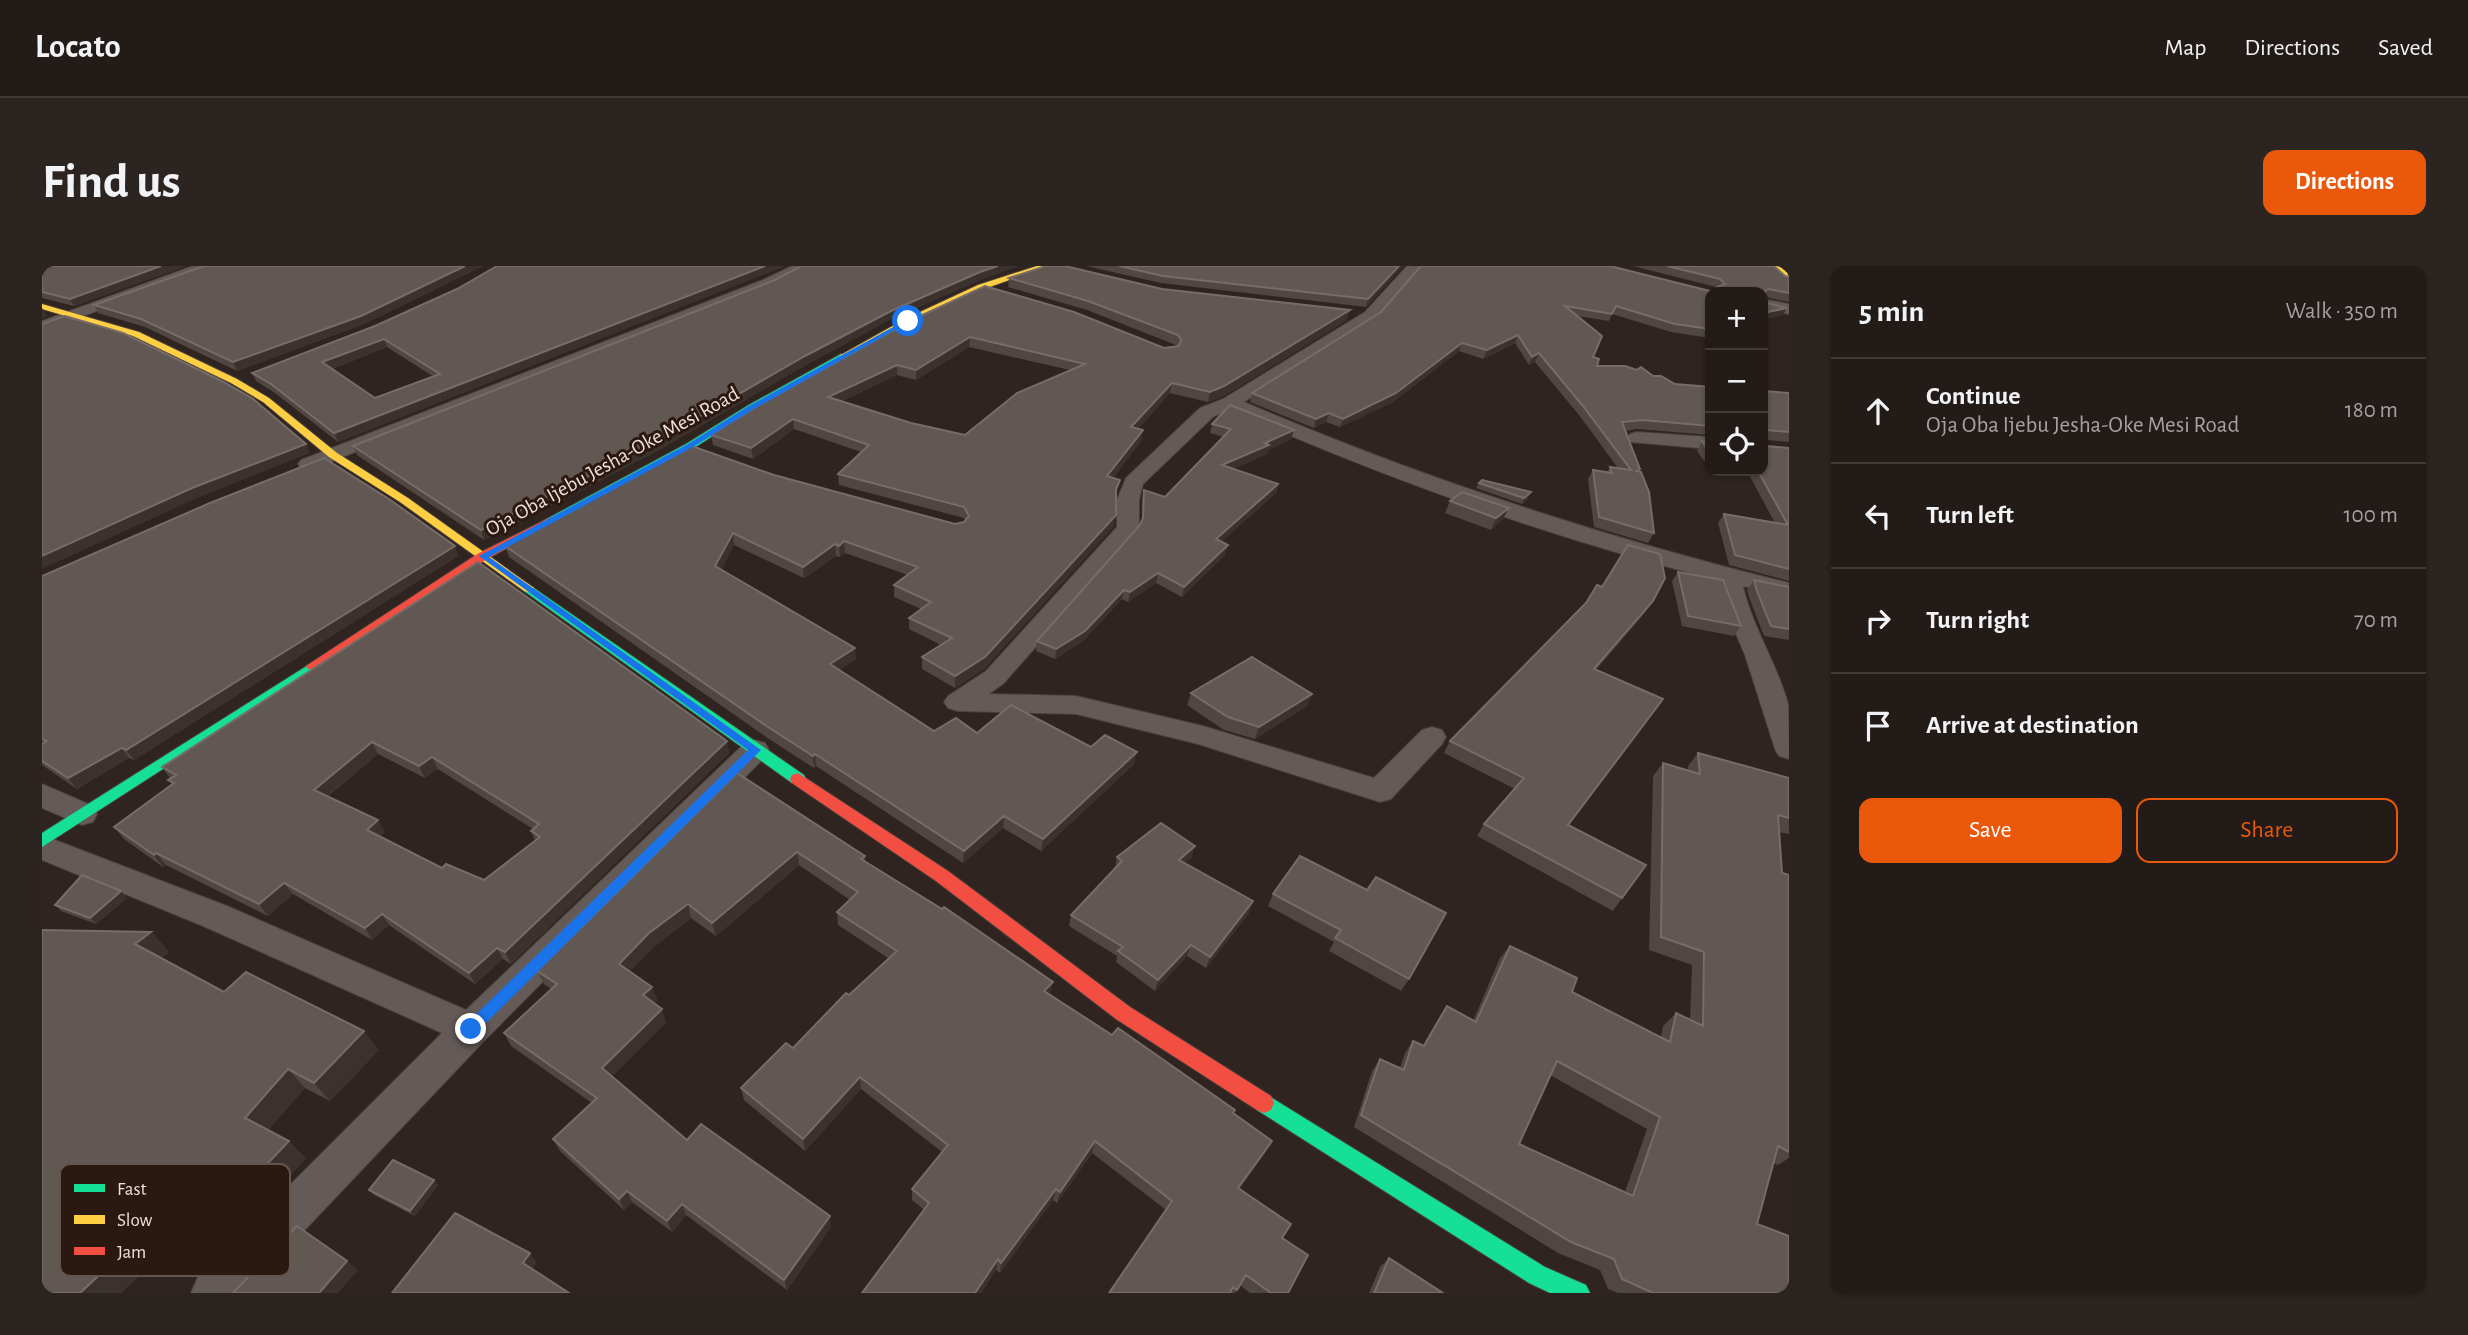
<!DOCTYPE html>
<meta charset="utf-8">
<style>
:root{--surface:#231b17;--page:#2b2420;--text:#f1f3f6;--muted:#a3a1a1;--line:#403936;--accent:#ea580c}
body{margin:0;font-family:"Alegreya Sans",sans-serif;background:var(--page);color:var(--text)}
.controls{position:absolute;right:21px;top:21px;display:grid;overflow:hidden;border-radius:14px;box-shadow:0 2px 5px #0004}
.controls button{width:63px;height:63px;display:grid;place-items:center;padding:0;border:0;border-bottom:2px solid var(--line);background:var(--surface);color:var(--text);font:35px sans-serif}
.stop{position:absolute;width:21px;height:21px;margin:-16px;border:5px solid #1a73e8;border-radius:50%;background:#fff}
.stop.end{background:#1a73e8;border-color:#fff;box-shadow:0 2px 7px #0008}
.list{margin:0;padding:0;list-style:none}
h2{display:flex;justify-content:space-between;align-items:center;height:91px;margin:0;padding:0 28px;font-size:30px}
h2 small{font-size:23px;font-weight:400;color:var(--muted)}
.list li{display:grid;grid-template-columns:46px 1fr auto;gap:21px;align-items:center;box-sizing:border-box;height:105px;padding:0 28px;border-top:2px solid var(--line)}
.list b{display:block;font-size:26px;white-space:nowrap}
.list p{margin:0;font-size:23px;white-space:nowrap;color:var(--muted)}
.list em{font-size:23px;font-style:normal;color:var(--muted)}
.actions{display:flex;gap:14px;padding:21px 28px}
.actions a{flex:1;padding:16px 0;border:2px solid var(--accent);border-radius:14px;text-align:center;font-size:24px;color:var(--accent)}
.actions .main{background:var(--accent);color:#fff}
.icon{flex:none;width:38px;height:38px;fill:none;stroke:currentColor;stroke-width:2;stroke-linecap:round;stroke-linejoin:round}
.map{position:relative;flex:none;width:1747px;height:1027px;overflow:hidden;border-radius:14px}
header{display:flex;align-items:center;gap:42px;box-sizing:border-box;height:98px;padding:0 35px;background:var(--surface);border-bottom:2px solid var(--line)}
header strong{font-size:33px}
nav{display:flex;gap:38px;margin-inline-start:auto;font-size:24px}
.intro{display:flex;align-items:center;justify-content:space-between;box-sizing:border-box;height:168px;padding:0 42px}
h1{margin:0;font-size:49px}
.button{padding:18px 32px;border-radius:14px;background:var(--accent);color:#fff;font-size:24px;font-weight:700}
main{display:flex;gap:42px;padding:0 42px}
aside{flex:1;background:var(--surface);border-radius:14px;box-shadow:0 2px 5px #0004}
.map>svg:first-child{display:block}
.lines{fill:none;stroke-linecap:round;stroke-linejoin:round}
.street-casing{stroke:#49403c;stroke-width:2}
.fast-casing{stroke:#49403c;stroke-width:2}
.slow-casing{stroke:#49403c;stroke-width:2}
.jam-casing{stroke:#49403c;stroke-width:2}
.street{fill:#645b58;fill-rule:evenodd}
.fast{fill:#16e098;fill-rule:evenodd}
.slow{fill:#ffcf43;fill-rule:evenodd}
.jam{fill:#f24e42;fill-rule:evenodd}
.wall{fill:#504642;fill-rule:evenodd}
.shaded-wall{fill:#3c322d}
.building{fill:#615753;stroke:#776c68;stroke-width:2;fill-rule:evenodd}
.route{fill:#1a73e8}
.labels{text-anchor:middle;stroke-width:6;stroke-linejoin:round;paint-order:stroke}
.far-street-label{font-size:21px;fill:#eddfd9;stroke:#2b1810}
.key{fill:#2b1810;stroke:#65544c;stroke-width:2}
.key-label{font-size:19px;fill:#eddfd9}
</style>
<header>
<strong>Locato</strong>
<nav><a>Map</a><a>Directions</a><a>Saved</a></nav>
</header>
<div class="intro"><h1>Find us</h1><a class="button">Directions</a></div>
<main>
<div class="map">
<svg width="1747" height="1027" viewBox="0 0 1747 1027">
<rect width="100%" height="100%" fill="#2f241f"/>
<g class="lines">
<defs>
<g id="street">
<path d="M151 0H172L170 3 0 65V55Z"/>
<path d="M750 0H768L733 19 273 202H259L256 198 259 194 723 13Z"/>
<path d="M1365 0H1380L1335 52 1202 136C1379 212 1560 271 1747 317V331L1701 320C1710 361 1735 397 1746 438 1747 454 1747 476 1747 493L1737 490 1733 483 1703 389 1680 335 1676 314C1508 272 1346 213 1188 144L1172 150 1101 218 1097 234V262L1094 267 962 417 947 428 1034 430 1161 460 1332 512 1380 464 1390 461 1400 464 1404 471 1400 478 1349 533 1338 536 1156 478 1034 448 916 445 906 442 902 436 906 430 944 405 1075 261V234L1084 212 1158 142 1181 133 1323 46Z"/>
<path d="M1721 33 1747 38V48L1721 43Z"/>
<path d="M1595 166 1668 171V183L1588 176 1585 172 1588 168Z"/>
<path d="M713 474 723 477 727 484 723 491 442 775 203 1027H149L156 1011 400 767 161 660 0 594V569L185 640 424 744 703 477Z"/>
<path d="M0 518 51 540 55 548 51 556 40 559 0 542Z"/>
</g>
<g id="fast">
<path d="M799 88 807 90 711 144 652 182 511 257 507 258 501 255 644 178 705 140Z"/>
<path d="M486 318 762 509 764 513 762 517H750L482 325 480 322Z"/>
<path d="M271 396 276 397 278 400 276 403 0 581V567Z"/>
<path d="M1222 827 1503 1001 1544 1019 1548 1027H1508L1487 1017 1215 844 1212 837 1215 830Z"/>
</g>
<g id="slow">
<path d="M995 0H1007L942 23 869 57 805 92 797 90 863 53 936 19Z"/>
<path d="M1728 0H1737L1747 8V14Z"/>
<path d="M0 38 97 66 195 113 227 132 295 187 366 232 492 322 486 326 482 325 358 236 287 191 221 136 189 117 91 70 0 43Z"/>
</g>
<g id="jam">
<path d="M507 252 511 253V257L445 293 276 403H266L264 400 437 287Z"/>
<path d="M756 507 906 605 1088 741 1229 830 1232 837 1229 844 1222 847 1215 844 1074 753 894 615 750 517 748 513 750 509Z"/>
</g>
</defs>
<!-- street casing -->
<use href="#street" class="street-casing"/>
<!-- fast casing -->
<use href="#fast" class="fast-casing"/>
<!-- slow casing -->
<use href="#slow" class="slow-casing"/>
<!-- jam casing -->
<use href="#jam" class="jam-casing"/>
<!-- street -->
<use href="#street" class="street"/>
<!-- fast -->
<use href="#fast" class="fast"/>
<!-- slow -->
<use href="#slow" class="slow"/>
<!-- jam -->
<use href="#jam" class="jam"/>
</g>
<!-- wall -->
<g class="wall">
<path d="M0 0H144L32 40 0 32Z"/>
<path d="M162 0H441L322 58 195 105 103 61 56 47 52 39Z"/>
<path d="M455 0H743L296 176 233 127 214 115 210 107 333 60 415 23ZM345 81 392 111 333 132 290 103Z"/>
<path d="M759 0H976L938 14 849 53 764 99 615 185 442 274 315 189 311 180 733 14Z"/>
<path d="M1044 0H1361L1324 41 1119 17Z"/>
<path d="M1591 0H1732L1743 10 1747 11V36L1723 31 1724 37 1741 49 1668 26V72L1629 66 1570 48 1567 55 1536 50 1551 91 1555 100 1611 110 1633 118 1668 121V169L1595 163 1583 165 1598 203 1597 205 1612 267 1606 277 1552 261 1546 213 1551 204 1565 206 1568 201 1576 202 1537 149 1493 96 1487 99 1473 77 1441 93 1417 85 1351 136 1298 161 1284 156 1272 162 1208 136 1210 127 1339 46 1672 26 1674 21Z"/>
<path d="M967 12 1120 23 1305 54 1180 131 1166 136 1128 127 1096 163 1099 175 1071 212 1078 214 1074 229V249L1072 260 942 403 913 422 880 403V391L899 379 867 363V352L879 343 852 331V319L866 309 803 287 798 291 794 290 762 312 692 279 679 304 814 393 797 404 892 465 935 467 1049 481 1092 498 999 585 961 562 921 597 774 500 772 502 727 473 467 291 463 280 732 209 913 258 922 256 923 255 922 252 797 219 796 208 819 186 752 163 711 193 671 179 669 169 874 52 1122 82 1135 81 1134 79 1045 44 966 21ZM927 81 1028 104 923 169 869 157 800 135 855 109 874 114Z"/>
<path d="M1721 125 1747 127V176L1725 174V180L1747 182V315L1687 299 1676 257 1682 248 1733 257 1705 205H1721Z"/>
<path d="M1170 158 1249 173 1226 184 1225 188 1191 203 1236 218 1234 227 1179 276 1183 289 1140 331 1114 317 1086 336 1080 333 1041 375 1013 393 994 385 995 375 1098 259 1100 256V233L1102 224 1123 231 1181 171 1168 167Z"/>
<path d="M1660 175 1668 176V195H1662L1655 185Z"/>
<path d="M1437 217 1486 232 1480 238 1434 222Z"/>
<path d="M1408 235 1461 253 1449 264 1403 247Z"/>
<path d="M416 290 92 494 87 492 35 523 0 499V310Z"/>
<path d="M436 296 685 475 687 487 469 698 461 693 433 718 347 659 330 674 251 628 226 650 124 599 121 601 82 573 72 561 130 518 126 514 128 512 120 501ZM336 488 383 512 396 503 491 563 489 565 493 575 442 614 400 602 338 570 343 566 286 530Z"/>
<path d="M1636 306 1699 360 1692 370 1640 360 1630 315Z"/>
<path d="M1712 314 1747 321V374L1722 370 1708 334 1705 324Z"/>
<path d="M1603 347 1554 404 1621 433 1527 559 1580 632 1571 645 1435 570 1442 558 1473 523 1402 487 1408 475Z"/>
<path d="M1149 427 1270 428 1265 440 1213 473 1182 464 1145 439Z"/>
<path d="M1656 487 1747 512V568L1737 566 1740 607 1747 611V892L1736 899 1731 897 1715 958 1747 1027H1576L1566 1023 1558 1004 1516 987 1312 861 1330 805 1338 793 1358 802 1363 787 1371 775 1381 779 1396 753 1405 740 1431 755 1458 692 1468 680 1530 726 1619 771 1621 760 1634 747 1648 754 1650 699 1607 684 1611 510 1621 497 1646 504V500ZM1508 809 1605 863 1583 926 1477 878Z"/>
<path d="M695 507 823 590V596L1008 729 1191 848 1223 887 1198 922 1240 972 1246 1027H1208L1198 1019 1193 1027H1067L1124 944 1050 887 1015 937 1011 934 958 1007 954 1004 939 1027H820L882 944 870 934V923L900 886 819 823 763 885 702 834 699 822 751 782 846 692 796 659 795 646 808 634 757 599 674 670 649 652 612 681 588 705 610 721 615 734 612 737 624 756 570 810 645 874 789 961 745 1024 644 949 630 966 590 936 582 944 518 885 511 873 550 837 469 780 462 767 509 723 502 718 495 705Z"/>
<path d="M1258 590 1367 713 1359 725 1287 685 1292 676 1226 640 1231 628Z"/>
<path d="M1075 591H1150L1143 597 1211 635 1207 647 1164 702 1145 690 1113 725 1074 696 1075 690 1027 660 1029 649 1073 603Z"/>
<path d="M79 625 85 632 54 658 19 645 13 639Z"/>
<path d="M109 666 127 686 119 692 182 726 337 784 288 835 263 822 226 864 264 892 228 932 197 915 79 1027H0Z"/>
<path d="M392 914 396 919 373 950 332 929 327 924Z"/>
<path d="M1347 992 1401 1027H1327L1338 1001Z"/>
</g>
<!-- shaded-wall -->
<g class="shaded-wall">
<path d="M119 0H144L32 40 28 33Z"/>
<path d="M423 0H441L322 58 195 105 191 96Z"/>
<path d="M723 0H743L296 176 292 167Z"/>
<path d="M956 0H976L938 14 849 53 764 99 615 185 442 274 439 264 763 90 849 45 938 6Z"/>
<path d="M1357 0H1361L1324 41 1326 33Z"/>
<path d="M0 42 5 50 0 53Z"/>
<path d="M1745 42 1741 49 1721 54V47Z"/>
<path d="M1308 44 1305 54 1180 131 1166 136 1168 126Z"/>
<path d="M1476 69 1473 77 1441 93 1445 84Z"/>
<path d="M928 71 927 81 874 114V104Z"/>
<path d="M342 73 345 81 284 105 280 96Z"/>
<path d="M1420 77 1417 85 1351 136 1298 161 1301 153Z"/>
<path d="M1497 87 1493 96 1487 99 1490 91Z"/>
<path d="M855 99V109L787 141 786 131Z"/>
<path d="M1130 117 1128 127 1088 172 1089 161Z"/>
<path d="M1287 147 1284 156 1272 162 1274 153Z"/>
<path d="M751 153 752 163 711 193 709 182Z"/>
<path d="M1101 164 1099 175 1064 221 1065 210Z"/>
<path d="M1252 164 1249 173 1226 184 1225 188 1178 209 1180 199Z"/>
<path d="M264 178 268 187 155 232 0 303V290L150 222Z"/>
<path d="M1236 218 1234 227 1171 283 1174 273Z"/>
<path d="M1489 226 1486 232 1480 238 1482 232Z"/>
<path d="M1467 242 1461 253 1449 264 1454 252Z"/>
<path d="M1074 249 1072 260 942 403 913 422V410Z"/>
<path d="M691 267 692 279 675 311 673 300Z"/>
<path d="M802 275 803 287 798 291 797 280Z"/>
<path d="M793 278 794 290 762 312 761 301Z"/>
<path d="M1186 279 1183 289 1140 331 1142 321Z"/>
<path d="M413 280 416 290 92 494 84 484Z"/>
<path d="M1116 307 1114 317 1086 336 1088 326Z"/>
<path d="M1082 324 1080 333 1041 375 1013 393 1014 383Z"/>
<path d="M1611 335 1603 347 1544 415 1552 403Z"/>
<path d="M813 382 814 393 788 410V398Z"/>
<path d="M1270 428 1265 440 1213 473 1217 461Z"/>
<path d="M1621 433 1613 445 1518 571 1526 559Z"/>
<path d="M685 475 687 487 469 698 463 686Z"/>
<path d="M330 476 336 488 279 535 272 524Z"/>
<path d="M80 482 87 492 35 523 26 512Z"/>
<path d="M1095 486 1092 498 999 585 1001 573Z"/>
<path d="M773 488 774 500 772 502 771 490Z"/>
<path d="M390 491 396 503 383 512 377 500Z"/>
<path d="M962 550 961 562 921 597 922 585Z"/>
<path d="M336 554 343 566 332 575 325 564Z"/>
<path d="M1153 580 1150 591 1133 605 1137 594Z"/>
<path d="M755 586 757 599 674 670 670 657Z"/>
<path d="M114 587 124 599 121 601 112 589Z"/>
<path d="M242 617 251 628 226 650 217 638Z"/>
<path d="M79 625 85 632 54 658 48 652Z"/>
<path d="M1211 635 1207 647 1164 702 1168 691Z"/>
<path d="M646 638 649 652 612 681 582 711 577 698 607 667Z"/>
<path d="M340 648 347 659 330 674 323 662Z"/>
<path d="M109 666 127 686 112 698 93 678Z"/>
<path d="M1149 679 1145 690 1113 725 1116 714Z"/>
<path d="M455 682 461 693 433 718 427 707Z"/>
<path d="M1011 716 1008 729 1002 725Z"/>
<path d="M610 721 615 734 606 742 601 729Z"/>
<path d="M620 743 624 756 566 814 560 802Z"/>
<path d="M322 765 337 784 288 835 272 817Z"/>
<path d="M246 803 263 822 221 870 203 852Z"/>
<path d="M818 811 819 823 763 885 761 873Z"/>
<path d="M247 875 264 892 228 932 209 915Z"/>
<path d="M1053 875 1050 887 1015 937 1018 926Z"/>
<path d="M1230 875 1223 887 1190 933 1196 922Z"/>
<path d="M177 898 197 915 79 1027H38Z"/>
<path d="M392 914 396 919 373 950 368 945Z"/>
<path d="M1014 923 1011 934 958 1007 959 997Z"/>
<path d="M585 925 590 936 582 944 577 933Z"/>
<path d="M640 938 644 949 630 966 625 955Z"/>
<path d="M788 950 789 961 745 1024 742 1014Z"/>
<path d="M488 987 495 997 488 1006 481 997Z"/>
<path d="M956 993 954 1004 939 1027H933Z"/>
<path d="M305 995 316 1004 296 1027H277Z"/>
</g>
<!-- building -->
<g class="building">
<path d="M0 0H119L28 33 0 26Z"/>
<path d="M162 0H423L319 50 191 96 99 53 52 39Z"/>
<path d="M455 0H723L292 167 229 118 210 107 333 60 415 23ZM342 73 398 108 333 132 280 96Z"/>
<path d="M759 0H956L938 6 849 45 763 90 613 176 439 264 311 180 733 14Z"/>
<path d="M1004 0H1023L1120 23 1308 44 1182 120 1168 126 1130 117 1089 161 1101 164 1065 210 1078 214 1074 223V249L943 391 913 410 880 391 910 372 867 352 889 336 852 319 876 301 802 275 797 280 793 278 761 301 691 267 673 300 813 382 788 398 892 465 914 452 935 467 969 439 1049 481 1063 469 1095 486 1001 573 962 550 922 585 773 488 771 490 726 461 463 280 650 180 732 209 913 258 922 256 927 250 922 241 796 208 827 179 751 153 709 182 669 169 717 139 874 52 943 20 1032 46 1122 82 1137 80 1139 74 1136 69 1046 35 967 12ZM928 71 1043 98 975 127 923 169 869 157 786 131 855 99 874 104Z"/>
<path d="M1077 0H1357L1326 33 1121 10Z"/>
<path d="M1379 0H1568L1672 26 1675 21 1683 18 1678 13 1625 0H1732L1743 10 1747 11V27L1726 23 1723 25 1724 37 1745 42 1721 47V26H1668V63L1633 58 1574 40 1570 48 1523 40 1560 70 1551 91 1557 93 1555 100H1583L1595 104 1599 101 1611 110H1619L1633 118 1668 121V160L1600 154 1580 156 1598 203 1595 205 1599 206 1607 226 1612 267 1557 251 1551 204 1570 207 1568 201 1589 204 1541 140 1497 87 1490 91 1476 69 1445 84 1420 77 1354 127 1301 153 1287 147 1274 153 1210 127 1339 46Z"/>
<path d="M23 50 81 67 178 114 210 132 264 178 150 222 0 290V58Z"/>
<path d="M1721 125 1747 127V166L1725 164V180L1747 182V303L1693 289 1682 248 1746 259 1716 205H1721Z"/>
<path d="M1188 139 1252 164 1223 177 1227 179 1180 199 1236 218 1174 273 1186 279 1142 321 1116 307 1088 326 1082 324 1043 365 1014 383 995 375 1098 259 1101 252 1102 224 1123 231 1189 163 1170 158Z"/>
<path d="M1660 175 1668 176V186H1667Z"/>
<path d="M282 192 347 233 413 280 84 484 80 482 26 512 0 495V478L5 475 0 473V310L168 237Z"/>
<path d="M1440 214 1489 226 1482 232 1437 217Z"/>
<path d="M1420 226 1467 242 1454 252 1408 235Z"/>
<path d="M1586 279 1618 288 1623 312 1611 335 1552 403 1621 433 1526 559 1604 599 1580 632 1442 558 1482 512 1408 475 1544 337 1555 319 1560 321Z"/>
<path d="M436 296 685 475 463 686 455 682 427 707 340 648 323 662 242 617 217 638 114 587 112 589 72 561 132 517 126 514 134 509 120 501ZM330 476 377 500 390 491 497 558 489 565 498 571 442 614 404 598 400 602 325 564 336 554 272 524Z"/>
<path d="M1636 306 1681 314 1699 360 1646 350Z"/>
<path d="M1712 314 1747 321V363L1729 360 1715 325Z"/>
<path d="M1210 391 1270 428 1217 461 1186 451 1149 427Z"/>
<path d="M1656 487 1747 512V552L1736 549 1740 607 1747 609V886L1736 880 1715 958 1747 970V1027H1611L1580 1013 1572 993 1529 976 1319 849 1338 793 1362 804 1371 775 1382 780 1405 740 1434 756 1468 680 1535 712 1530 726 1628 776 1634 747 1661 760 1662 686 1619 671 1621 497 1658 508ZM1515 795 1618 851 1591 930 1477 878Z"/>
<path d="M695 507 823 590 819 593 900 643 902 641 1011 716 1002 725 1070 769 1076 762 1193 844 1191 847 1230 875 1196 922 1249 958 1240 972 1266 989 1246 1027H1229L1204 1009 1195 1024 1191 1021 1188 1027H1067L1130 935 1053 875 1018 926 1014 923 959 997 956 993 933 1027H820L887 937 870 923 906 879 818 811 761 873 699 822 744 777 751 782 804 727 807 729 855 685 795 646 816 626 755 586 670 657 646 638 607 667 577 698 610 721 601 729 620 743 560 802 645 874 659 858 788 950 742 1014 640 938 625 955 585 925 577 933 511 873 555 832 462 767 515 718 495 705Z"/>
<path d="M1119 557 1153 580 1137 594 1211 635 1168 691 1149 679 1116 714 1076 685 1081 681 1029 649 1080 595 1075 591Z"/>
<path d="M1258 590 1325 624 1334 611 1404 647 1367 713 1293 672 1299 664 1231 628Z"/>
<path d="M40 609 79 625 48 652 13 639Z"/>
<path d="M0 664 109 666 93 678 182 726 204 706 322 765 272 817 246 803 203 852 247 875 209 915 177 898 38 1027H0Z"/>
<path d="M351 894 392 914 368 945 327 924Z"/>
<path d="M413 947 488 987 481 997 527 1027H350Z"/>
<path d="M255 960 305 995 277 1027H191Z"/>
<path d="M1347 992 1401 1027H1332Z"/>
</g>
<!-- route -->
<path class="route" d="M864 54 869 55 710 144 651 181 447 291 719 484 434 767H424V758L706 484 437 290 646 178 705 141Z"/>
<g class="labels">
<!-- far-street labels -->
<g class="far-street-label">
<text transform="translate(570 195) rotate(-29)" y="7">Oja Oba Ijebu Jesha-Oke Mesi Road</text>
</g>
</g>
<!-- legend -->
<rect x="18" y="898" width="230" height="112" rx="10" class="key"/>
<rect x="32" y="918" width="31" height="8" fill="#16e098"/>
<rect x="32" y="949" width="31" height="9" fill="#ffcf43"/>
<rect x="32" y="981" width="31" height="8" fill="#f24e42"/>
<g class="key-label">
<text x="75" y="929">Fast</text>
<text x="75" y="960">Slow</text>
<text x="75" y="992">Jam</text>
</g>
</svg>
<div class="controls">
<button>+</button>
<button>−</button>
<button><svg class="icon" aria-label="locate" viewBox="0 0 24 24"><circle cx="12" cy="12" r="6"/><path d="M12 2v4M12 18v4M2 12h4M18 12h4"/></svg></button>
</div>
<div class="stop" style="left:866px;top:55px"></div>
<div class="stop end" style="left:429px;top:763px"></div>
</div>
<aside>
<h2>5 min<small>Walk · 350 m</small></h2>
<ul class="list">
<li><svg class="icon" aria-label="ahead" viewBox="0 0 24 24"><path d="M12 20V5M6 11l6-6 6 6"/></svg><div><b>Continue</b><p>Oja Oba Ijebu Jesha-Oke Mesi Road</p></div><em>180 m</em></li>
<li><svg class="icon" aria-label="left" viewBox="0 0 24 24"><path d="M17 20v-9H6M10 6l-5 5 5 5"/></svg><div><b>Turn left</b></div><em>100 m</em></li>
<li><svg class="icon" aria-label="right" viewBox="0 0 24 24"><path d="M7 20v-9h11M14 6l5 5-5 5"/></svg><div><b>Turn right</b></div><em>70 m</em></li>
<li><svg class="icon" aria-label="arrive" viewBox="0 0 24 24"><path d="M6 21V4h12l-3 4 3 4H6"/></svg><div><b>Arrive at destination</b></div></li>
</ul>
<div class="actions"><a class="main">Save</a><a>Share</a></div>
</aside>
</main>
